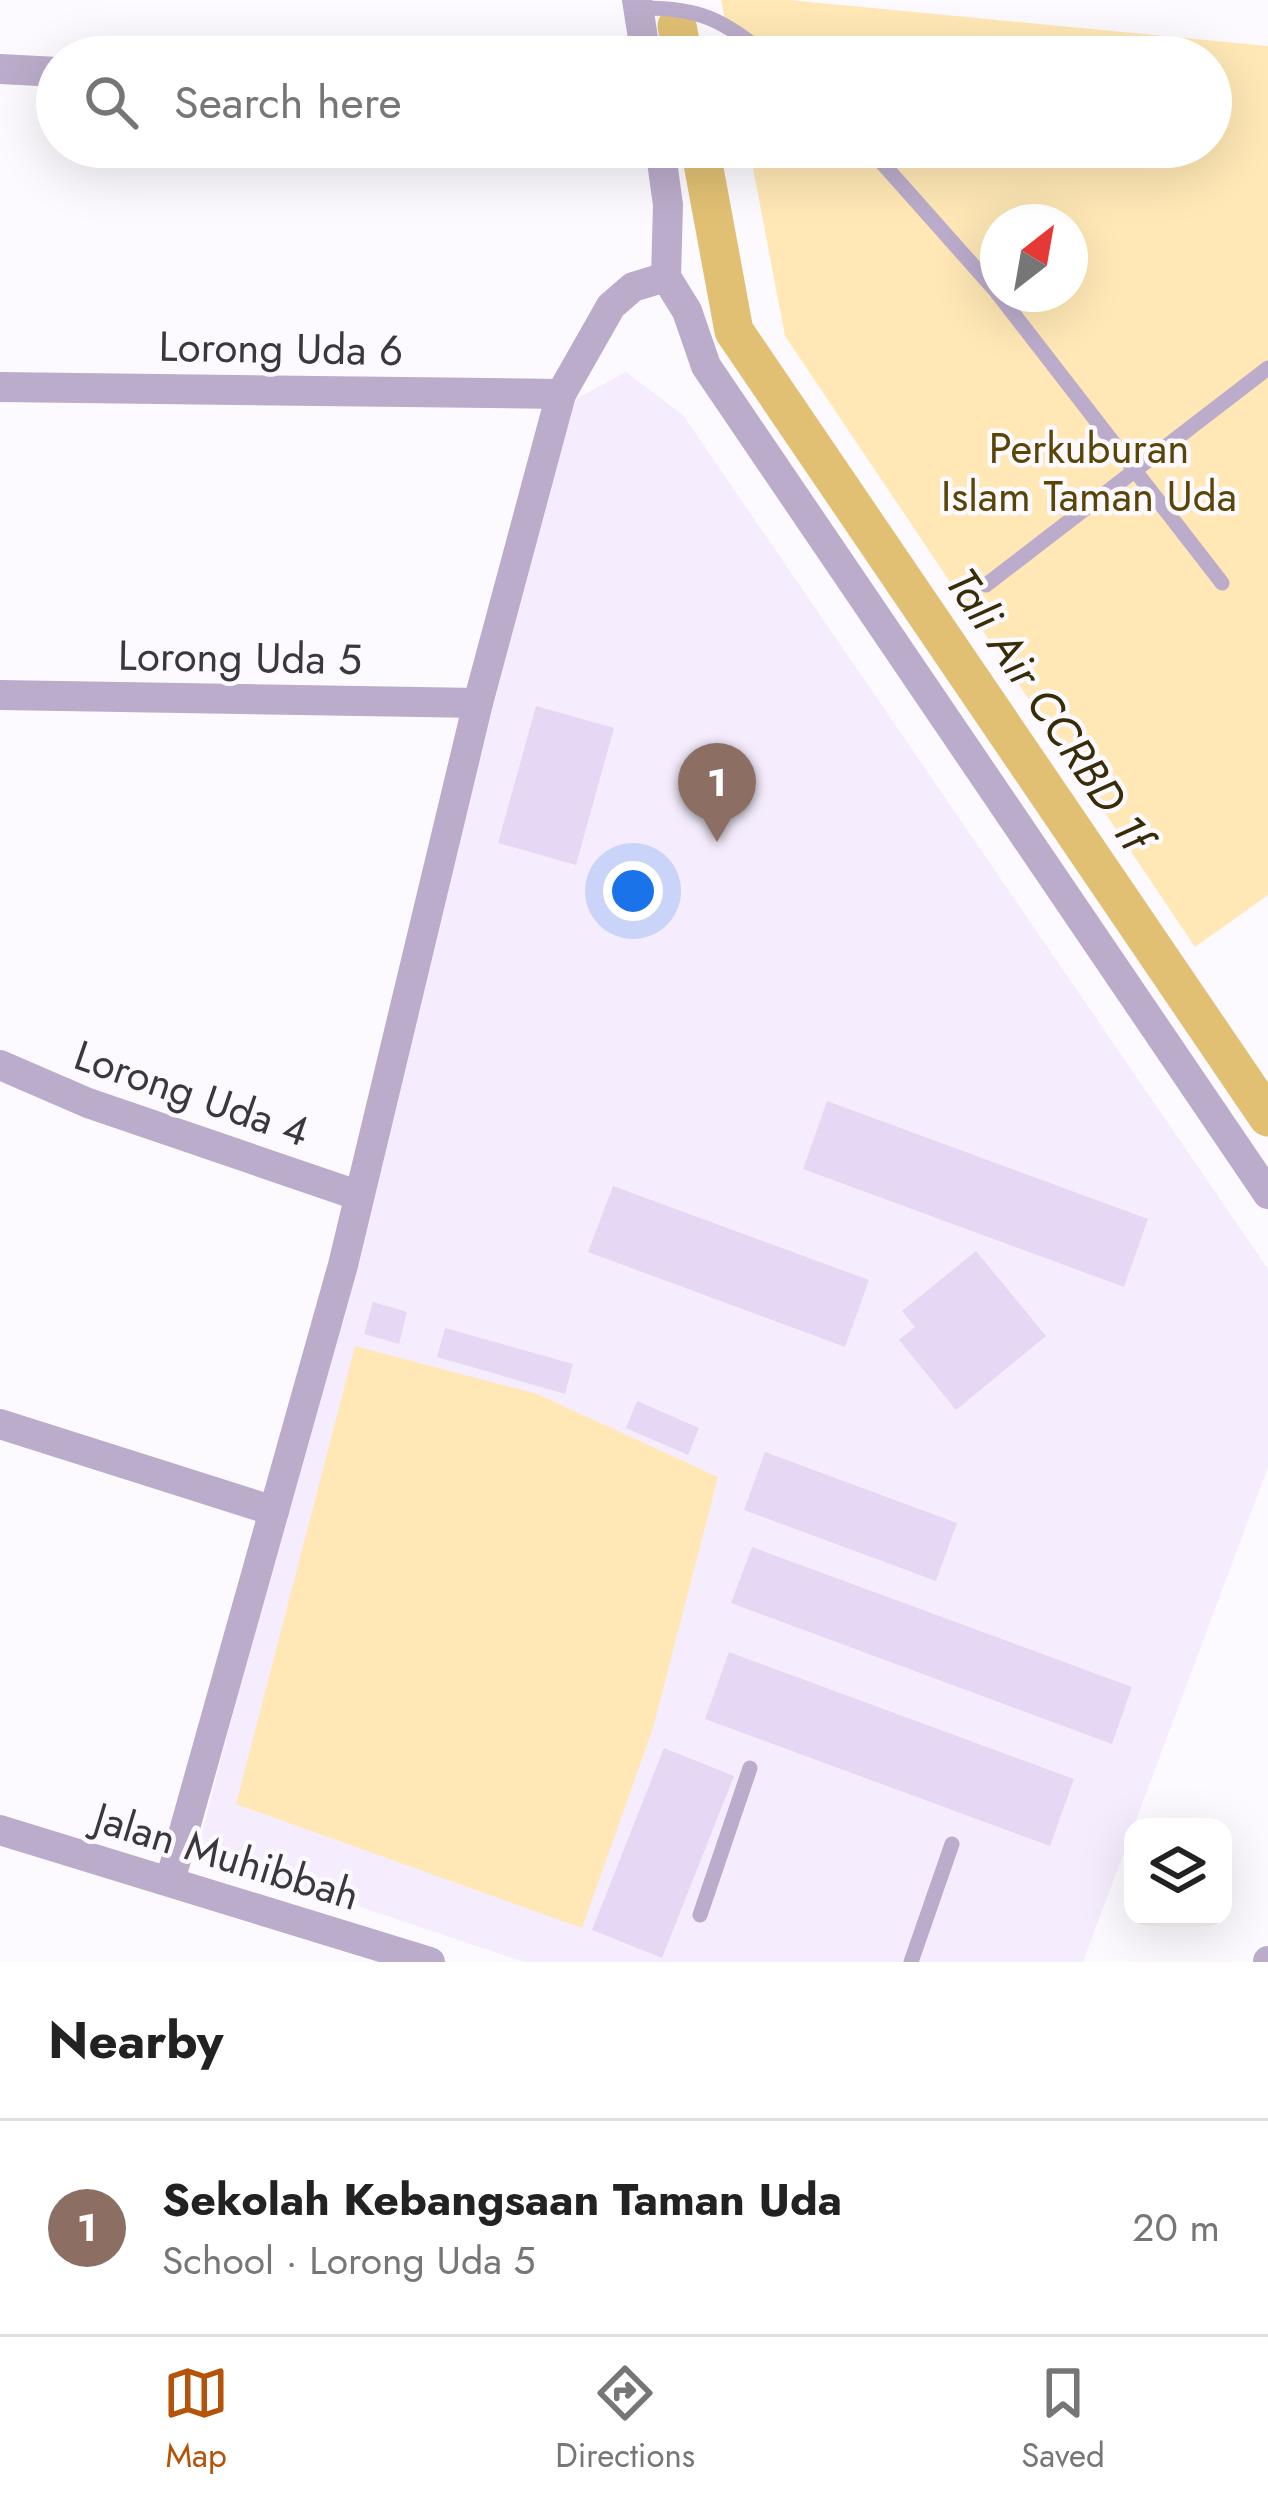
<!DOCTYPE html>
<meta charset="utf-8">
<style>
:root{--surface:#fff;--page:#f6f6f6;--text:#222;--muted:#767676;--line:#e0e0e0;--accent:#b45309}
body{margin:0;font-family:Jost,sans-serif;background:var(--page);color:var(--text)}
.controls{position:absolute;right:36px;bottom:36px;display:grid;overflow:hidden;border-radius:24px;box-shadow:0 12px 48px #0002}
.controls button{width:108px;height:108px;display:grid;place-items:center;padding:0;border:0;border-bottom:3px solid var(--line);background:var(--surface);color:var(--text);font:60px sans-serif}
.compass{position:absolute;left:980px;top:204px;width:108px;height:108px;border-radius:50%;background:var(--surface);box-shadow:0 12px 48px #0002;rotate:31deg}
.you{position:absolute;left:633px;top:891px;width:42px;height:42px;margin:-30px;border:9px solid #fff;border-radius:50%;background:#1a73e8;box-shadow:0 0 0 18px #1a73e833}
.badge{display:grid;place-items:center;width:78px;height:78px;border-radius:50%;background:var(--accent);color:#fff;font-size:39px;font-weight:700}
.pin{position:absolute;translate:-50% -99px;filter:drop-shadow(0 3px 6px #0008)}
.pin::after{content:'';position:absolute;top:63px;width:42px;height:36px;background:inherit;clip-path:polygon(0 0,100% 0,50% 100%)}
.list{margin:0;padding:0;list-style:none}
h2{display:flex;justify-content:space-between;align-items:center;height:156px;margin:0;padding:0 48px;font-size:51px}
h2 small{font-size:39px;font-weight:400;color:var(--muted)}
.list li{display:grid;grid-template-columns:78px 1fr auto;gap:36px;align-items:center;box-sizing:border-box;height:216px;padding:0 48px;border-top:3px solid var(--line)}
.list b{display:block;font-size:45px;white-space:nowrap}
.list p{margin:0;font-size:39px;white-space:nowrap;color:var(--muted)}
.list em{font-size:39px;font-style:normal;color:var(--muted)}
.icon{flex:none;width:66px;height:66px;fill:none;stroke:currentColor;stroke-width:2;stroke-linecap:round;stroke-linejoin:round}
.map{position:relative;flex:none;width:1268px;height:1962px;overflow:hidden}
.search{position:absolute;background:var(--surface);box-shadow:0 12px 48px #0002;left:36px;right:36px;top:36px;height:132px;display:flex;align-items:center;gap:30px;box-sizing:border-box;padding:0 42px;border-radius:66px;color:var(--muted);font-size:45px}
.sheet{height:372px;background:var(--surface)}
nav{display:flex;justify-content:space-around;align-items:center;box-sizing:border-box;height:168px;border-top:3px solid var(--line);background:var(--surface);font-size:33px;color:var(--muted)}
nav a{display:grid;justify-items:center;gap:6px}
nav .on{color:var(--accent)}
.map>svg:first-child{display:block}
.built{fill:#f5edfd}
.green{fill:#ffe8b5;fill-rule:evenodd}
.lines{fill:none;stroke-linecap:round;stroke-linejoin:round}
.canal{stroke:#e1c074;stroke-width:39}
.building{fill:#e6d8f4}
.lane{stroke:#bbaccb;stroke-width:15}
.street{stroke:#bbaccb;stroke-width:30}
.labels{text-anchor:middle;stroke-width:9;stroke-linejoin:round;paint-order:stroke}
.street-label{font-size:42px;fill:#3b373f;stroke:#fcfafe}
.park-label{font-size:42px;fill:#5b4506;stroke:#fcfafe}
.water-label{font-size:45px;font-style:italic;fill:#392c09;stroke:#fcfafe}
</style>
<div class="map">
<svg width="1268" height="1962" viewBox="0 0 1268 1962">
<rect width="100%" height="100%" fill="#fcfafe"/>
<!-- built -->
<path class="built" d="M626 372 683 415 1268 1269V1467L1083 1962H524L197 1852 572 401Z"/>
<!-- green -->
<g class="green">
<path d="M721 0H789L1268 46V895L1195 947 785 336 749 147H1211V57H732ZM998 222H1070V294H998Z"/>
<path d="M355 1346 537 1394 718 1477 653 1728 582 1928 236 1804Z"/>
</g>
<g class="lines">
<!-- canal -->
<g class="canal">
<path d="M677 26 683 57"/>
<path d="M700 147 734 331 1268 1117"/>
</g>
</g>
<!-- building -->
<g class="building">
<path d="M536 706 614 728 576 865 498 843Z"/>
<path d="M827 1101 1148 1219 1124 1287 803 1169Z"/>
<path d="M613 1186 869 1280 845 1347 588 1252Z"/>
<path d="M976 1251 1046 1336 956 1410 899 1340 915 1327 902 1311Z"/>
<path d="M373 1302 407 1312 399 1344 364 1334Z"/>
<path d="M445 1328 573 1364 565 1394 437 1357Z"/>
<path d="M637 1401 699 1428 688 1455 626 1428Z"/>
<path d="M765 1452 957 1523 936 1581 744 1510Z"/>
<path d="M752 1547 1132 1687 1112 1744 731 1603Z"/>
<path d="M729 1652 1074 1779 1050 1846 705 1719Z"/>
<path d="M664 1748 734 1776 662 1958 592 1930Z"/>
</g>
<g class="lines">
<!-- lane -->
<g class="lane">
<path d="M639 8C701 7 722 20 769 57"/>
<path d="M868 147 995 290 1222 583"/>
<path d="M986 585 1268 368"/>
<path d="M700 1915 750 1768"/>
<path d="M911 1962 952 1844"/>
</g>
<!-- street -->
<g class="street">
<path d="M637 0 646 57"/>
<path d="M0 69 57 72"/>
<path d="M660 147 668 205 666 277 687 311 706 366 1268 1194"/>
<path d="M0 387 561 394"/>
<path d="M0 695 478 703"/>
<path d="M0 1065 88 1103 357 1195"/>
<path d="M0 1424 274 1511"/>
<path d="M0 1830 430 1962"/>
<path d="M170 1881 343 1265 478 703 561 394 611 306 633 287 666 277"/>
<path d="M1268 1962V1961"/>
</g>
</g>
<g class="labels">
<!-- street labels -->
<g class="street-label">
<text transform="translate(281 348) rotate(1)" y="15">Lorong Uda 6</text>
<text transform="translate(240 657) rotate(1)" y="15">Lorong Uda 5</text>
<text transform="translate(192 1093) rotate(19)" y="15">Lorong Uda 4</text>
<text transform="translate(227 1856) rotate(17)" y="15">Jalan Muhibbah</text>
</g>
<!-- park labels -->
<g class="park-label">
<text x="1089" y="463">Perkuburan<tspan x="1089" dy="48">Islam Taman Uda</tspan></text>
</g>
<!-- water labels -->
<g class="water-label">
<text transform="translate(1049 709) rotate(56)" y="16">Tali Air CCRBD 1f</text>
</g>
</g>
</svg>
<div class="controls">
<button><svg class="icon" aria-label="layers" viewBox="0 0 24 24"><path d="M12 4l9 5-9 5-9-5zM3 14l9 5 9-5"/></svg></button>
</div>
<svg class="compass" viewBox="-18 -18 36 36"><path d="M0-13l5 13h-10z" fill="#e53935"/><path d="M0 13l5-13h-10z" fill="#767676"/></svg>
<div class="you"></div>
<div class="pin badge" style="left:717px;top:842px;background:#8d6e63">1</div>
<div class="search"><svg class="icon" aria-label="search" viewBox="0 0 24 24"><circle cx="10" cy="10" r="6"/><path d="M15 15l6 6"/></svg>Search here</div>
</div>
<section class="sheet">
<h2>Nearby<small></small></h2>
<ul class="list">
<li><span class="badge" style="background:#8d6e63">1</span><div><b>Sekolah Kebangsaan Taman Uda</b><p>School · Lorong Uda 5</p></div><em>20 m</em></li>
</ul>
</section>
<nav>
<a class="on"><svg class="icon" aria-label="map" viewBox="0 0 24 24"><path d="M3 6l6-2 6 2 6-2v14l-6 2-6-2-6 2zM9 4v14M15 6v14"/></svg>Map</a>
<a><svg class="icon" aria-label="directions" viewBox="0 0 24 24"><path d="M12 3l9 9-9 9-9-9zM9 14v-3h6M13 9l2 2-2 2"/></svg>Directions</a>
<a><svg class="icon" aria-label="saved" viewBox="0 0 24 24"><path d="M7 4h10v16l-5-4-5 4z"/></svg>Saved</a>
</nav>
